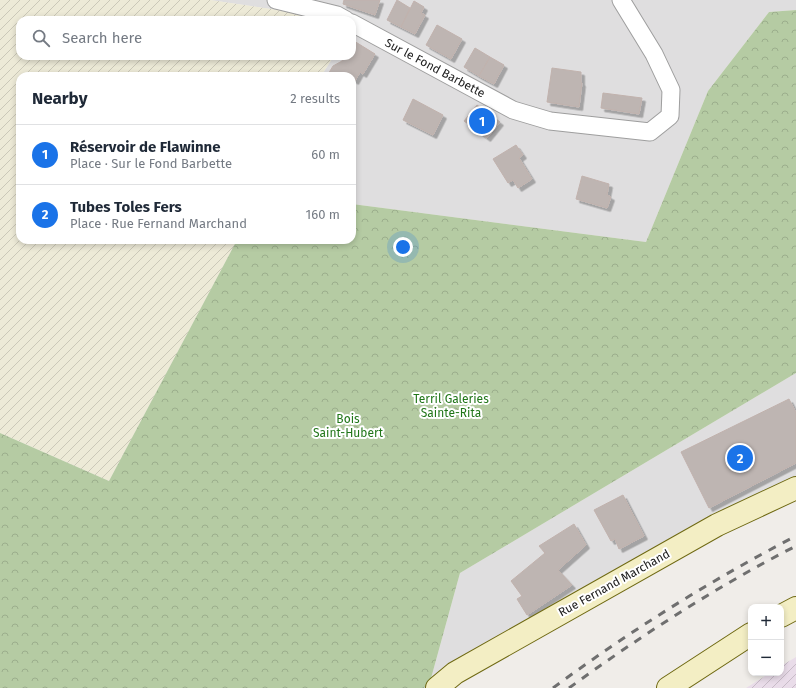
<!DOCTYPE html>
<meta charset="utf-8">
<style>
:root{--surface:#fff;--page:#f6f6f7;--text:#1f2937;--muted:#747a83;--line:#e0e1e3;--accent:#1a73e8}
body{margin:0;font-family:"Fira Sans",sans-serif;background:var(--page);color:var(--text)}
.controls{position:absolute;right:12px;bottom:12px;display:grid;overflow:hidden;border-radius:8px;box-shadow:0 2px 6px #0003}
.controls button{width:36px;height:36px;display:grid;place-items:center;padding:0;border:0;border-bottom:1px solid var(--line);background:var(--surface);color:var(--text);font:20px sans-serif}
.you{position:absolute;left:403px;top:247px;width:14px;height:14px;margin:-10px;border:3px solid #fff;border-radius:50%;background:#1a73e8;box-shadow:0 0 0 6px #1a73e833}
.badge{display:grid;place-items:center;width:26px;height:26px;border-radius:50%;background:var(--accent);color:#fff;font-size:13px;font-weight:700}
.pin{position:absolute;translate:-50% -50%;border:2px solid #fff;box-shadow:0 1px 4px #0006}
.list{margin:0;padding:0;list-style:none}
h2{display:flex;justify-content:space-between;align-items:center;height:52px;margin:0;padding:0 16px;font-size:17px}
h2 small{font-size:13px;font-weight:400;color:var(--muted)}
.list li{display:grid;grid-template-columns:26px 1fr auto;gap:12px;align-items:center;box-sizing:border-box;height:60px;padding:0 16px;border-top:1px solid var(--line)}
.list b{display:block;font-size:15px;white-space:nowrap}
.list p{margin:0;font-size:13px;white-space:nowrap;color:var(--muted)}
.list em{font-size:13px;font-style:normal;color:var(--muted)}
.icon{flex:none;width:22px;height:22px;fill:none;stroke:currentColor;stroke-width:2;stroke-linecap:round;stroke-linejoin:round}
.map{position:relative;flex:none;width:796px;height:688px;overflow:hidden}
.search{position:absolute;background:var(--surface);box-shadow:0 2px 6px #0003;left:16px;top:16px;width:340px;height:44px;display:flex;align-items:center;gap:10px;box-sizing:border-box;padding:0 14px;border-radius:12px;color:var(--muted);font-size:15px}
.panel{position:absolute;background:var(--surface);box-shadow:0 2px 6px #0003;left:16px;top:72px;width:340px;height:172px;border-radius:12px}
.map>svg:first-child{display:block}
.residential{fill:#dfdedf}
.industrial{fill:url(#industrial-furrows)}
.farmland{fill:url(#farmland-furrows)}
.forest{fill:url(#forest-crowns)}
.building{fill:#beb5b2;stroke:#c1b2ad;filter:url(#shadow)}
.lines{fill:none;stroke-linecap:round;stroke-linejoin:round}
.street-casing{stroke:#9e9e9e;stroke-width:19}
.secondary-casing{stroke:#6f6912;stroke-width:24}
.street{stroke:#fff;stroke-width:17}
.secondary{stroke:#f3eec4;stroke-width:22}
.rail{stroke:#6f6f6f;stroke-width:3;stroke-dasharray:8 8;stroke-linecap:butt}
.labels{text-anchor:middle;stroke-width:4;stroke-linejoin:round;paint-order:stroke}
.street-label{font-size:12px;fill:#212121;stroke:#fff}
.park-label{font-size:12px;fill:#217619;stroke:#fff}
</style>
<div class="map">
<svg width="796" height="688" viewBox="0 0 796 688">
<defs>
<pattern id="industrial-furrows" width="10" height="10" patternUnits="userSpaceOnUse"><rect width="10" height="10" fill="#e9dce9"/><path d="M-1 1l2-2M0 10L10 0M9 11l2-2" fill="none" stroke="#c8bcc8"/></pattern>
<pattern id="farmland-furrows" width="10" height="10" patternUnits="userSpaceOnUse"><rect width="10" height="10" fill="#edead7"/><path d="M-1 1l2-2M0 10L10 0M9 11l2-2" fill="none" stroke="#cbc8b8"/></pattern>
<pattern id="forest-crowns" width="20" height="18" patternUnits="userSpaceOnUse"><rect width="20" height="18" fill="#b5cba3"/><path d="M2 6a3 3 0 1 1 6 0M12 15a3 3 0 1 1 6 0" fill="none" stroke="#9bae8c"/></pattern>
<filter id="shadow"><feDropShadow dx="3.5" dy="3.5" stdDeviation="0" flood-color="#0004"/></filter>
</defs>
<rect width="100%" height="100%" fill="#f0ede9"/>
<!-- residential -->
<g class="residential">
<path d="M210 0H796V10L769 12 708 91 646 242 352 204V76H321L334 56H352V20H314L291 12Z"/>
<path d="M796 373V484L430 682 460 573Z"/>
</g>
<!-- industrial -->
<path class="industrial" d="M796 657V688H746L770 673H781V666Z"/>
<!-- farmland -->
<path class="farmland" d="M0 0H210L291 12 314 20H20V56H334L321 76H20V240H237L109 481 0 433Z"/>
<!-- forest -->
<path class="forest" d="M796 10V373L460 573 430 682 424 688H0V433L109 481 237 240H352V204L646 242 708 91 769 12Z"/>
<!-- building -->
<g class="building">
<path d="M344 0H380L375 15 343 4Z"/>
<path d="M397 0 410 8 401 27 387 20Z"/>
<path d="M414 1 424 7 421 13 425 15 415 34 401 27Z"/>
<path d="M437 25 462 39 451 59 426 45Z"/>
<path d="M354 41 375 54 363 74 360 72 355 81 352 79V76H327L333 66 342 61 345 56H352V45Z"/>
<path d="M475 48 490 57 479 76 464 67Z"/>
<path d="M490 57 504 65 494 84 479 76Z"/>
<path d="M552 68 581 72V82L582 83 579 107 547 102Z"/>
<path d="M603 93 642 98 639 114 601 108Z"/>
<path d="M413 99 443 115 433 135 403 120Z"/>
<path d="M477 105 500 122 487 138 464 121Z"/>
<path d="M516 145 523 155 519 158 532 179 518 188 513 180 508 183 493 159Z"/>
<path d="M582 176 609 184 607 195 611 197 607 208 576 199Z"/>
<path d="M789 399 796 413V463L709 508 681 452Z"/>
<path d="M623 495 644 536 619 549 615 539 611 541 594 510Z"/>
<path d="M574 524 586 545 558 570 572 585 527 615 517 599 522 596 511 581 545 553 539 546Z"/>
</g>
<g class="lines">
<defs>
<g id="street">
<path d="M276 0 337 15 346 20"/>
<path d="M352 23 513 110 550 121 650 132 670 116 671 90 654 54 621 0"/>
</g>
<g id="secondary">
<path d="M781 616 796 608"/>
<path d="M437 688 455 673 717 525 796 488"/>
<path d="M668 688 751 634"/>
</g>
</defs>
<!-- street casing -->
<use href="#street" class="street-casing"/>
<!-- secondary casing -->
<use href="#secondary" class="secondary-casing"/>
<!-- street -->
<use href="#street" class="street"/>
<!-- secondary -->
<use href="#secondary" class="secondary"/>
<!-- rail -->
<g class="rail">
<path d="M553 688C630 631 711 580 796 536"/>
<path d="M569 688C639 637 719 585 796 546"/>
</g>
</g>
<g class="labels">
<!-- street labels -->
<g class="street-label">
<text transform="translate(435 68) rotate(28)" y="4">Sur le Fond Barbette</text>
<text transform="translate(614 583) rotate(-29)" y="4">Rue Fernand Marchand</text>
</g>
<!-- park labels -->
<g class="park-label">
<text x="451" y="403">Terril Galeries<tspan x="451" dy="14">Sainte-Rita</tspan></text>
<text x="348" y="423">Bois<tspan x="348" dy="14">Saint-Hubert</tspan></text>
</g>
</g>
</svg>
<div class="controls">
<button>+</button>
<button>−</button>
</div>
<div class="you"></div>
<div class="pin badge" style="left:482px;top:121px">1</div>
<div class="pin badge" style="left:740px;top:458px">2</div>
<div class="search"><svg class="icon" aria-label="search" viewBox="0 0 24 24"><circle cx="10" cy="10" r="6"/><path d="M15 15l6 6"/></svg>Search here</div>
<section class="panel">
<h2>Nearby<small>2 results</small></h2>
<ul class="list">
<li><span class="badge">1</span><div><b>Réservoir de Flawinne</b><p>Place · Sur le Fond Barbette</p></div><em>60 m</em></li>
<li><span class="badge">2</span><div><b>Tubes Toles Fers</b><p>Place · Rue Fernand Marchand</p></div><em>160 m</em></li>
</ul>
</section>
</div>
